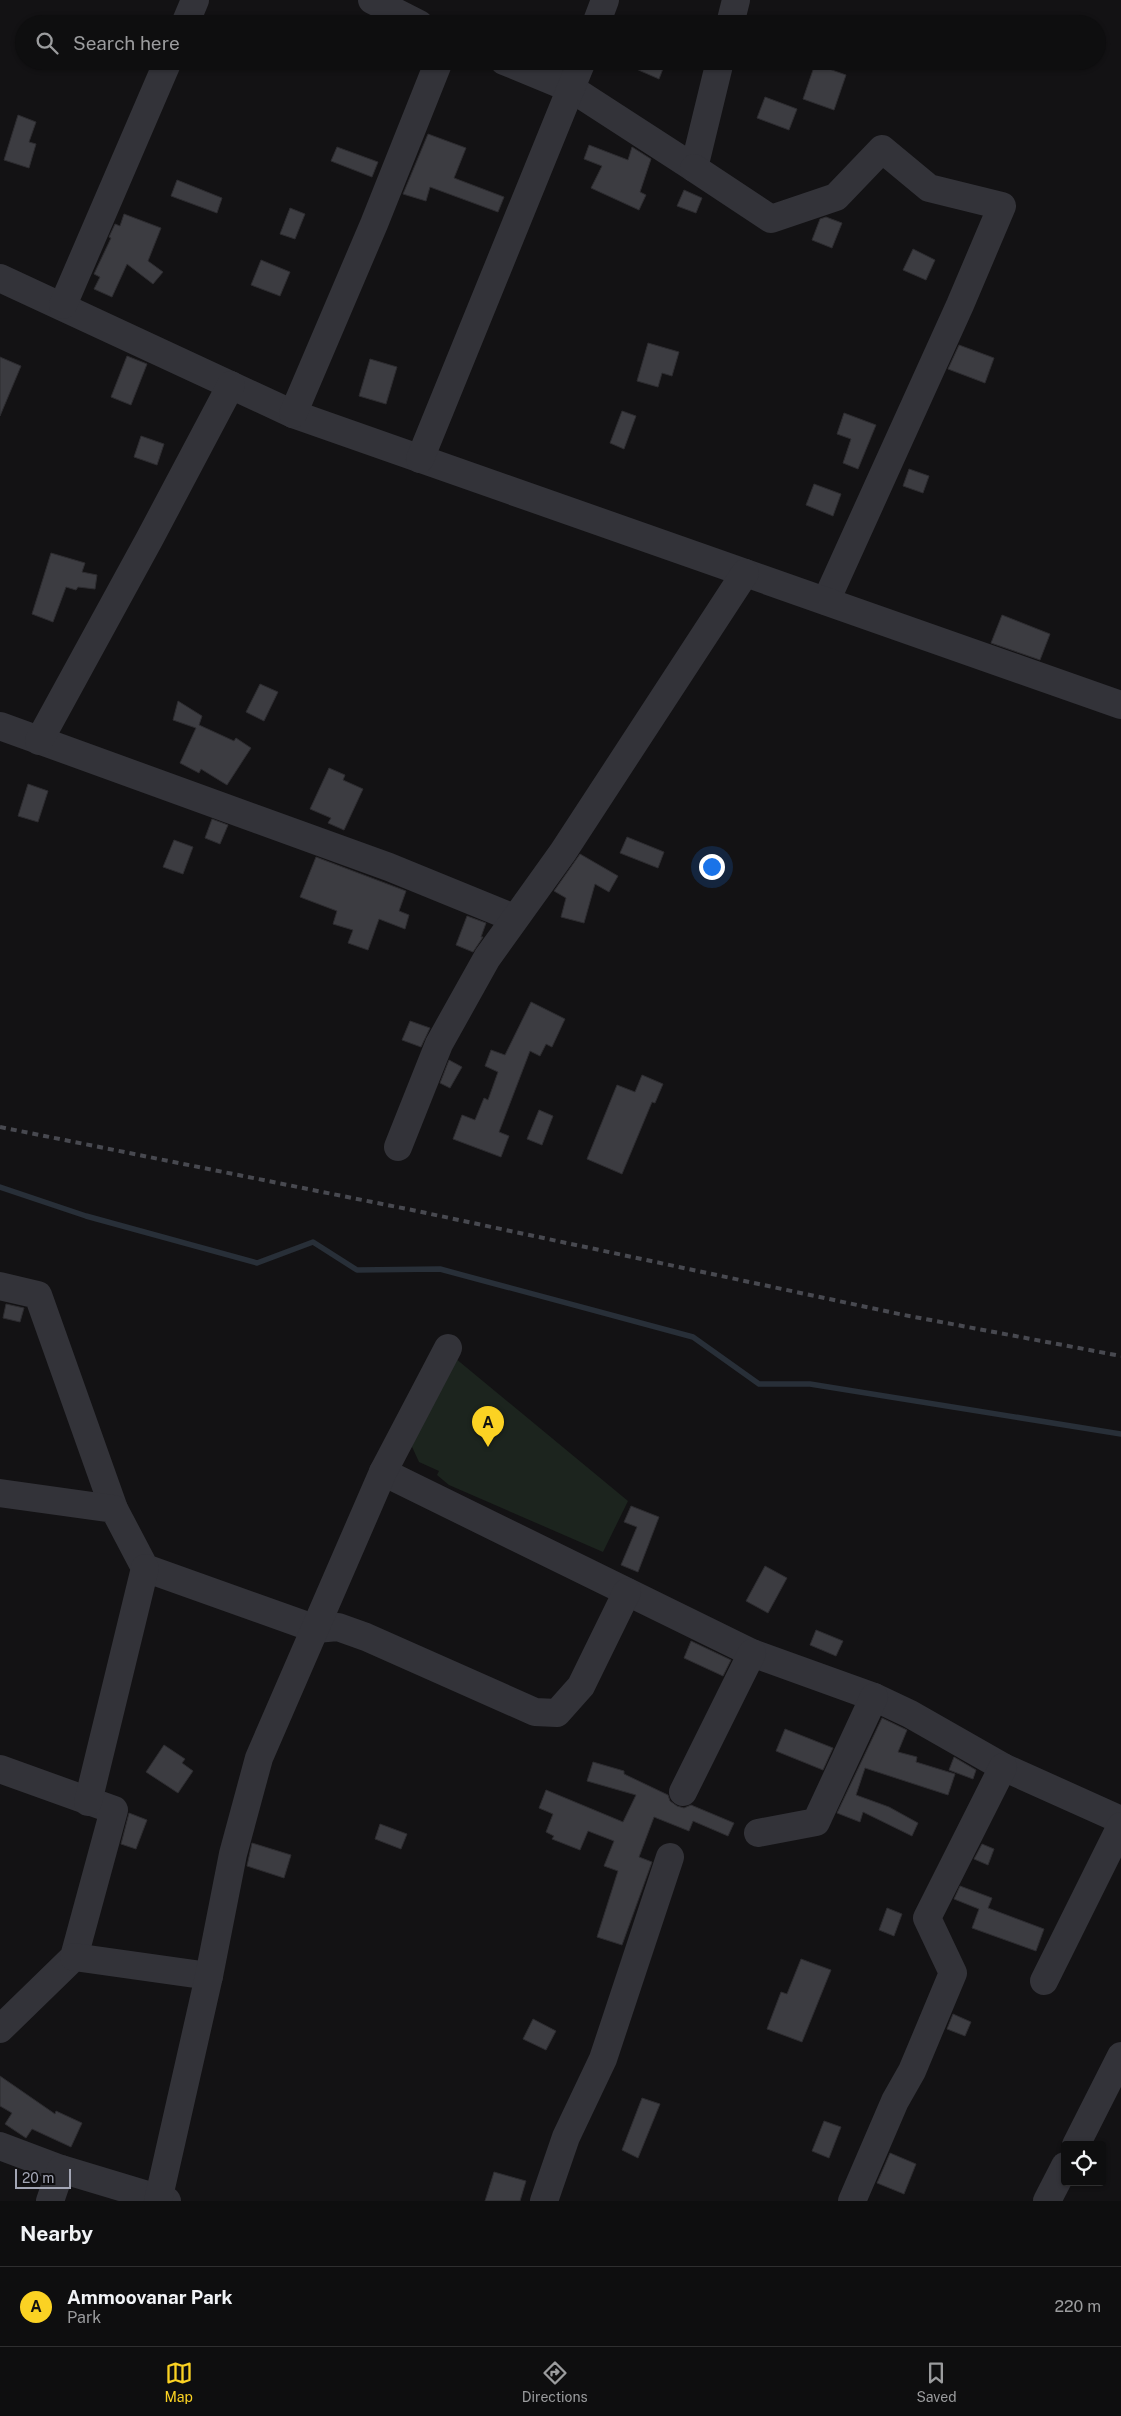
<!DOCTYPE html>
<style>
:root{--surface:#0e0e0f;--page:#171718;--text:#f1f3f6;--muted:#9b9c9e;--line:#2e2e2f;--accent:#fbd223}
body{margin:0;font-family:"Public Sans",sans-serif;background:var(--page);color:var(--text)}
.controls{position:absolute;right:15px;bottom:15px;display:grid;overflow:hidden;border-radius:5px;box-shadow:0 1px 4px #0004}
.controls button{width:45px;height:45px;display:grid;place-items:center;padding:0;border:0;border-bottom:1px solid var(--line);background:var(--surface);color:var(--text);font:25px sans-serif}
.scale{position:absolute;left:15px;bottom:12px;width:56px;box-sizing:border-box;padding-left:5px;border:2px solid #a3a6b5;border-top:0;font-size:14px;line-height:18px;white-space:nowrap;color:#a3a6b5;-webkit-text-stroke:4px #0e0d0f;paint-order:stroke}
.you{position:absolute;left:711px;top:866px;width:18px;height:18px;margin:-12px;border:4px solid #fff;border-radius:50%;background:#1a73e8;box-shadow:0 0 0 8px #1a73e833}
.badge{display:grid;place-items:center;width:32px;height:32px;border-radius:50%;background:var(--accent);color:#111;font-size:16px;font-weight:700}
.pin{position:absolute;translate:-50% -41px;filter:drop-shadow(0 1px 2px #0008)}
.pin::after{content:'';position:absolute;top:26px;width:18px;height:15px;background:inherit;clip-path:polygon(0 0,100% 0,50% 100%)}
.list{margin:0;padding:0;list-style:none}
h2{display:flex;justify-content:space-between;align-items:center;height:65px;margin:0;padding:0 20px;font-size:21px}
h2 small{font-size:16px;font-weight:400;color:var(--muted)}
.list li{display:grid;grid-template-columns:32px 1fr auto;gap:15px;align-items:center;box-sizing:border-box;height:80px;padding:0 20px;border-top:1px solid var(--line)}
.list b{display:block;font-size:19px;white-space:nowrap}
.list p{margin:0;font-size:16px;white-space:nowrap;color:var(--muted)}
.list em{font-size:16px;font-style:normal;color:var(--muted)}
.icon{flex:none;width:28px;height:28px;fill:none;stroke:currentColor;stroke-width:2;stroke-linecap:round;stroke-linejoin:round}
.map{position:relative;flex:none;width:1121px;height:2201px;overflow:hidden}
.search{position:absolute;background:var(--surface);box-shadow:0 1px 4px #0004;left:15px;right:15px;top:15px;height:55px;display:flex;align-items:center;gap:12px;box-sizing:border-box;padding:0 18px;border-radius:28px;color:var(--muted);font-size:19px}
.sheet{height:145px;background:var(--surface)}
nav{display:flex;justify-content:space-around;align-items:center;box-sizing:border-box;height:70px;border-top:1px solid var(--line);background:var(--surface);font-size:14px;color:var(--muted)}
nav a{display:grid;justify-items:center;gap:2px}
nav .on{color:var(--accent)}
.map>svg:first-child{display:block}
.green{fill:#1c241e}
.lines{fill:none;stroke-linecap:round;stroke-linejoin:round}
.stream{stroke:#282f38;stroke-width:5.5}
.building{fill:#3c3c41;stroke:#2d2c30}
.minor{stroke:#333339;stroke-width:28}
.rail{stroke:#484950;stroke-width:4;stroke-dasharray:6 5;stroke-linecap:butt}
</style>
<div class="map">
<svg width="1121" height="2201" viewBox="0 0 1121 2201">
<rect width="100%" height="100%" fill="#131214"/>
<!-- green -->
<path class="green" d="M455 1358 628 1501 603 1552 449 1485 437 1475 439 1471 419 1462 408 1438Z"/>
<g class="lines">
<!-- stream -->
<path class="stream" d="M0 1187 86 1216 257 1263 313 1242 357 1270 440 1269 693 1337 759 1384H810L1121 1434"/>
</g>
<!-- building -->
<g class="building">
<path d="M618 61H666L659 79Z"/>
<path d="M815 64 846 75 834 110 803 99Z"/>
<path d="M765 97 797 109 789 130 757 118Z"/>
<path d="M18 115 36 122 29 142 36 144 29 168 4 160Z"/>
<path d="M428 134 466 148 454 178 504 197 498 212 430 187 426 201 403 194Z"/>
<path d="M589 145 628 160 632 147 651 159 640 192 646 195 639 210 591 188 602 166 584 159Z"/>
<path d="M337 147 378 162 372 177 331 161Z"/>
<path d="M177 180 222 198 217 213 171 196Z"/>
<path d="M684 190 702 198 696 213 677 206Z"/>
<path d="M290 208 305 214 295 239 280 234Z"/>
<path d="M124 214 161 228 148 261 163 272 153 284 127 264 112 297 94 289 100 277 94 274 111 238 109 237 115 224 120 226Z"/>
<path d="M826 217 842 223 832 248 812 240 820 219Z"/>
<path d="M913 249 935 260 926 280 903 270Z"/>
<path d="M261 260 290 272 280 296 251 285Z"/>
<path d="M648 343 679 352 672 376 662 373 658 387 637 381Z"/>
<path d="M959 345 994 358 985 383 948 369Z"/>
<path d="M127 356 147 364 131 405 111 397Z"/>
<path d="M0 357 21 366 0 416Z"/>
<path d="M370 359 397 367 386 404 359 396Z"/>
<path d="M622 411 636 416 624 449 610 443Z"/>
<path d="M844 413 876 425 858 469 843 463 851 439 837 434Z"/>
<path d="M141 436 164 444 157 465 134 457Z"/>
<path d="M909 469 929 476 923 493 903 486Z"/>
<path d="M814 484 841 494 833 516 806 505Z"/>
<path d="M51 553 85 563 82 572 97 575 95 589 78 587 76 590 66 587 53 622 32 614Z"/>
<path d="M1002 615 1050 634 1040 660 991 643Z"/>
<path d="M260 684 278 692 264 721 246 712Z"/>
<path d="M178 701 202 716 199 725 234 741 236 738 251 748 227 785 201 769 199 773 180 763 196 728 173 720Z"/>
<path d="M329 768 345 775 343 780 363 789 344 830 328 823 331 818 310 809Z"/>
<path d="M28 784 48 791 38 822 18 816Z"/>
<path d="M212 819 228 825 220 844 205 838Z"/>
<path d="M627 837 664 852 658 868 620 853Z"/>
<path d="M174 840 193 847 183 874 163 867Z"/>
<path d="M580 854 618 876 609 892 595 884 584 923 561 917 566 898 554 891Z"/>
<path d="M316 857 406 891 399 911 409 915 405 929 379 919 368 950 348 943 353 930 333 924 337 911 300 897Z"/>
<path d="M467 916 486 923 481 937H483L473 952 456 945Z"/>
<path d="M531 1002 565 1019 552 1047 546 1044 540 1056 530 1051 499 1132 509 1136 501 1157 453 1139 462 1115 475 1120 484 1098 488 1100 498 1072 485 1066 491 1050 505 1055Z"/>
<path d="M410 1021 430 1028 421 1047 402 1040Z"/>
<path d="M449 1060 462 1067 450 1088 440 1083Z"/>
<path d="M642 1075 663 1084 655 1103 652 1102 622 1174 587 1159 617 1085 635 1092Z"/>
<path d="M539 1110 553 1116 542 1145 527 1139Z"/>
<path d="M6 1304 24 1308 20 1322 3 1318Z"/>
<path d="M631 1506 659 1517 638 1572 621 1565 637 1527 624 1522Z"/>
<path d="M765 1566 787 1578 768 1613 746 1601Z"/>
<path d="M816 1630 843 1641 836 1656 810 1645Z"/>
<path d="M691 1641 731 1660 723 1676 684 1658Z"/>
<path d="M882 1718 907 1730 898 1752 917 1757 916 1762 955 1774 948 1795 865 1768 856 1795 889 1807 918 1823 912 1836 863 1812 860 1822 837 1813Z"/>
<path d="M785 1729 833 1748 823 1770 776 1751Z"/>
<path d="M164 1745 185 1759 182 1763 193 1771 178 1793 146 1772Z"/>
<path d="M954 1757 976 1770 973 1779 949 1770Z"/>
<path d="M593 1762 624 1771V1774L668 1795 670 1801 677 1806 684 1808 691 1805 734 1823 728 1836 693 1821 689 1831 654 1817 639 1857 652 1862 622 1945 597 1937 618 1871 604 1866 614 1841 588 1831 580 1850 552 1839 554 1836 546 1832 553 1814 539 1808 546 1790 623 1822 636 1795 587 1781Z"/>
<path d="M129 1813 147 1820 136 1849 121 1844Z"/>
<path d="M380 1824 407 1834 401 1849 375 1839Z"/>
<path d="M252 1843 291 1855 284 1878 247 1866Z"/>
<path d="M982 1844 994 1849 988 1865 974 1859Z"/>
<path d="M960 1886 992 1898 988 1908 1044 1929 1036 1951 972 1928 979 1909 954 1899Z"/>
<path d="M887 1908 902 1914 894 1936 879 1930Z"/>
<path d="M801 1959 831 1970 802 2042 767 2029 781 1992 787 1994Z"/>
<path d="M953 2014 971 2022 965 2036 947 2029Z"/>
<path d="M533 2019 556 2031 546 2050 523 2039Z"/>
<path d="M0 2076 55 2114 56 2111 82 2123 71 2147 32 2129 26 2138 5 2124 12 2113 0 2106Z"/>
<path d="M642 2098 660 2104 638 2158 622 2150Z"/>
<path d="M824 2121 841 2127 829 2158 812 2151Z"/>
<path d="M890 2153 916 2164 904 2194 877 2183Z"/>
<path d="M494 2172 526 2181 520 2201H485Z"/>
</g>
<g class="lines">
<!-- minor -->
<g class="minor">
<path d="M372 0 419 24"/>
<path d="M185 24 195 0"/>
<path d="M596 24 605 0"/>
<path d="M730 24 736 0"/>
<path d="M504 61 572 89 694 168 720 61"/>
<path d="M694 168 771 219 836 197 882 149 929 188 1002 206 960 305 826 601"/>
<path d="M0 278 293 414 1121 705"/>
<path d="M63 305 168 61"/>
<path d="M293 414 374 224 439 61"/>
<path d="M420 459 582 61"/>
<path d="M0 726 389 867 514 918"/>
<path d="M39 741 150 538 231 385"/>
<path d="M398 1147 439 1044 487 958 563 852 745 573"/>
<path d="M0 1286 38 1295 114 1509"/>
<path d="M383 1472 752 1653 874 1697 910 1714 1003 1767 1121 1820"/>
<path d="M0 1493 114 1509 145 1568 316 1629 338 1627 366 1637 535 1712 557 1713 581 1686 627 1592"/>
<path d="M0 1769 114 1810 74 1957 0 2029"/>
<path d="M683 1792 752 1653"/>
<path d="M88 1802 145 1568"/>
<path d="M758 1833 816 1822 874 1697"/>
<path d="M74 1957 209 1976"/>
<path d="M1044 1981 1121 1826"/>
<path d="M1076 2145 1121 2056"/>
<path d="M0 2146 61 2169 167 2201"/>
<path d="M50 2201 61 2169"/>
<path d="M158 2201 209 1976 233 1854 259 1758 383 1472 448 1348"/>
<path d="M544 2201 566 2137 603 2059 670 1857"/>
<path d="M852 2201 895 2101 912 2071 953 1973 927 1918 1003 1767"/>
<path d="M1047 2201 1065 2166"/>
</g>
<!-- rail -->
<path class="rail" d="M0 1127 412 1210 904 1315 1121 1356"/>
</g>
</svg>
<div class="controls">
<button><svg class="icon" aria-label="locate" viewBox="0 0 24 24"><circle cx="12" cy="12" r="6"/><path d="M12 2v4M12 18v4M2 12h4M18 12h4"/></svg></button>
</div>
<div class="scale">20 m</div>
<div class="you"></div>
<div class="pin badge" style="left:488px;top:1447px">A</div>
<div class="search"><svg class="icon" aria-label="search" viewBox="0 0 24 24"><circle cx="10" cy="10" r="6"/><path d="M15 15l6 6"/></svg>Search here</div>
</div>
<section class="sheet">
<h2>Nearby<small></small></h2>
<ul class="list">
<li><span class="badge">A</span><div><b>Ammoovanar Park</b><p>Park</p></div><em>220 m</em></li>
</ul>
</section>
<nav>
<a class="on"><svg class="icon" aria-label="map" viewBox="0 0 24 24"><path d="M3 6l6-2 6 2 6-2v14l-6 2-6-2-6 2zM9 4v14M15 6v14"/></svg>Map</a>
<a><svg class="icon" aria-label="directions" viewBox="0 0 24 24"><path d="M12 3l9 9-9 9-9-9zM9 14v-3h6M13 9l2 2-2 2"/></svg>Directions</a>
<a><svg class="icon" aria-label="saved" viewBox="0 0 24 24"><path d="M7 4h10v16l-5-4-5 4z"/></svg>Saved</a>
</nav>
